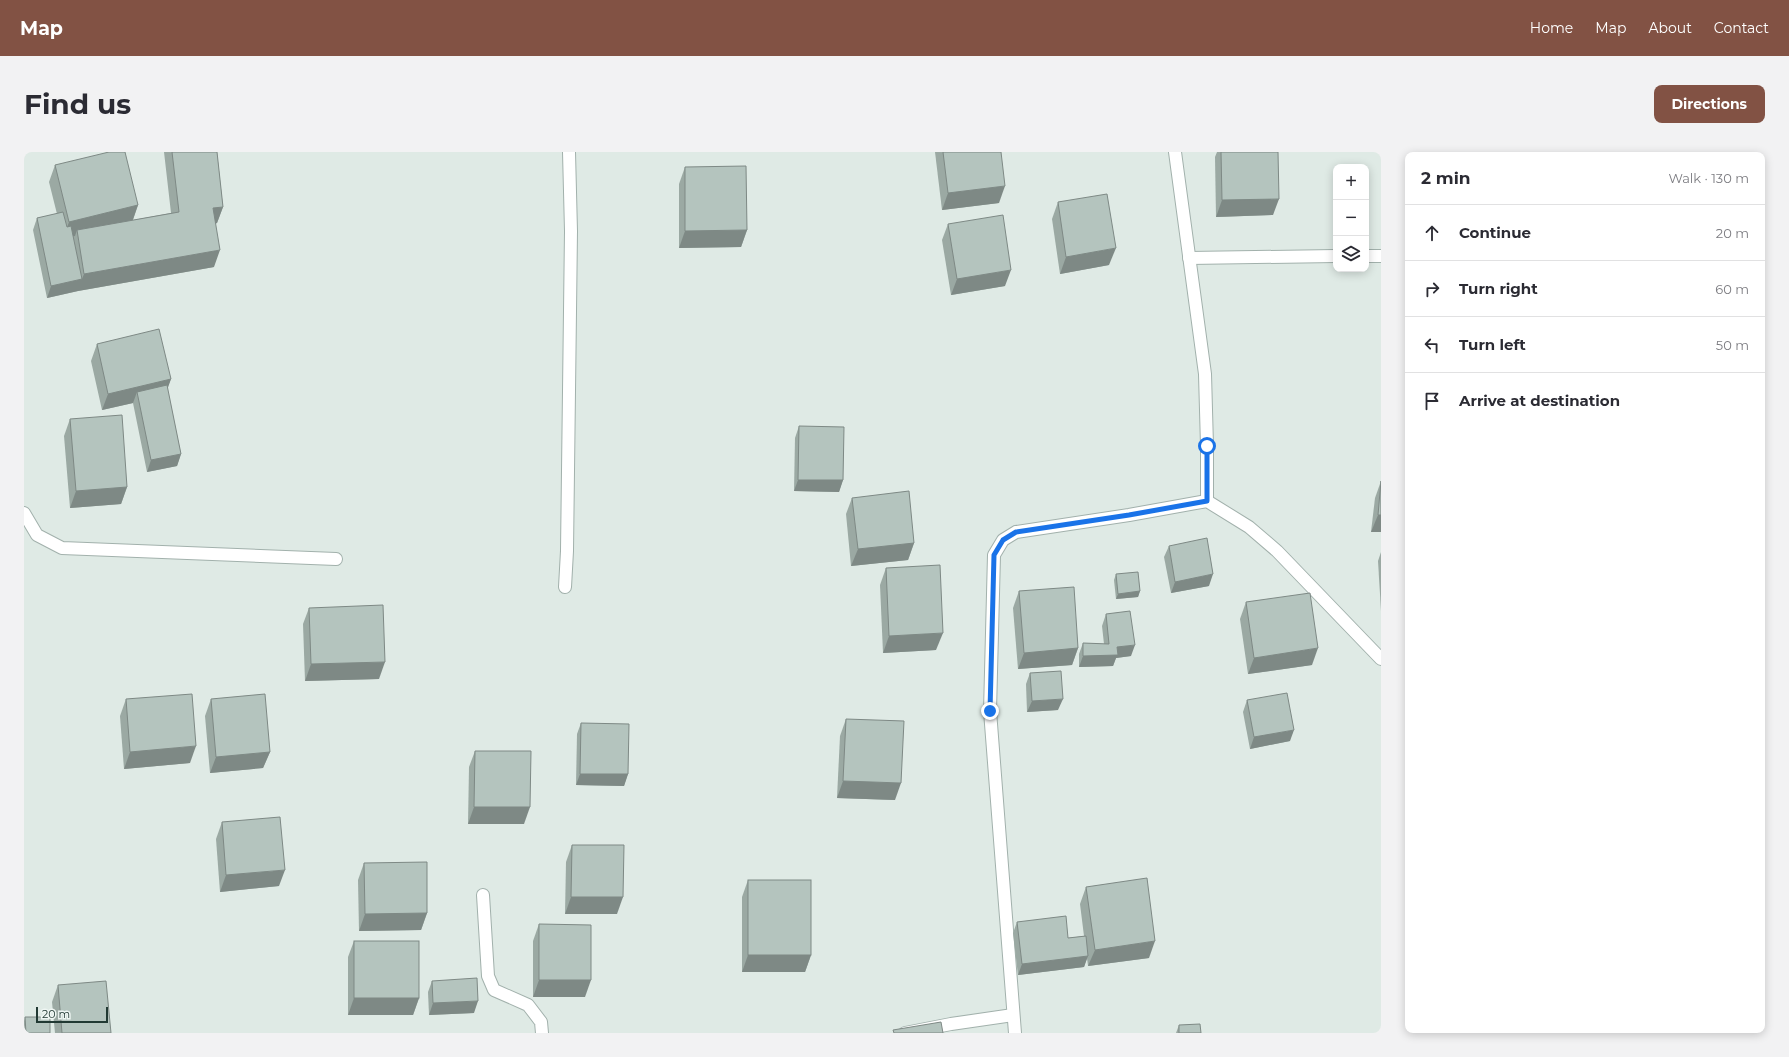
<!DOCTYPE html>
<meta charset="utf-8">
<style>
:root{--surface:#fff;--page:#f2f2f3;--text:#2b2b33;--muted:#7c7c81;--line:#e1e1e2;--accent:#825244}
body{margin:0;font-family:Montserrat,sans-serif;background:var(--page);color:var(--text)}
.controls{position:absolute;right:12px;top:12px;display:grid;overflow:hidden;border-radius:8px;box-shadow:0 2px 10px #0003}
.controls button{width:36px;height:36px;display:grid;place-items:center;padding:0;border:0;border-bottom:1px solid var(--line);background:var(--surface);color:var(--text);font:20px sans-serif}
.scale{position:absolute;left:12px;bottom:10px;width:72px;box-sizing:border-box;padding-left:4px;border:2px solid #213933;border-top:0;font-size:11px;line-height:14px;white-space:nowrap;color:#213933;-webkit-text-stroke:3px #eff6f3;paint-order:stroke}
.stop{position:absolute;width:12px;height:12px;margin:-9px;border:3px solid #1a73e8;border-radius:50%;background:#fff}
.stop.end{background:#1a73e8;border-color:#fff;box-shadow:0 1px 4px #0008}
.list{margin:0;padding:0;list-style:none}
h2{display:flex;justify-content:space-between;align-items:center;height:52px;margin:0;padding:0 16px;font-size:17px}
h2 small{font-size:13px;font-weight:400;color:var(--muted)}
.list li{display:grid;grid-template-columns:26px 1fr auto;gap:12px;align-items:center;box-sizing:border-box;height:56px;padding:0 16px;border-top:1px solid var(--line)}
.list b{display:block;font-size:15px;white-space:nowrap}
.list em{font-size:13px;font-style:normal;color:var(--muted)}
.icon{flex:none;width:22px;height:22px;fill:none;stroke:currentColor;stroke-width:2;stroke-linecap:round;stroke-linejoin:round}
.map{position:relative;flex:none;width:1357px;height:881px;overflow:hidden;border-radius:8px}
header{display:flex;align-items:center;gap:24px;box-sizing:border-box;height:56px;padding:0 20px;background:var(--accent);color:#fff}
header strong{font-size:19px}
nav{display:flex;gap:22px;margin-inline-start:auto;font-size:14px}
.intro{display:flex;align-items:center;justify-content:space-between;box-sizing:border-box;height:96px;padding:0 24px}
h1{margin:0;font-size:28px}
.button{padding:10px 18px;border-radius:8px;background:var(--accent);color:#fff;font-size:14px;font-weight:700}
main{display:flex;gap:24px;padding:0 24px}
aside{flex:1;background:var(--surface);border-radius:8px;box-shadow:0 2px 10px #0003}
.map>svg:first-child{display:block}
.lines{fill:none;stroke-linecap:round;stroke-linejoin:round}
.street-casing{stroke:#a2b1ac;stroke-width:14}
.street{stroke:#fff;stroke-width:12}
.wall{fill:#9ba9a3}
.shaded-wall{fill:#7e8985}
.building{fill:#b4c4be;stroke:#7e8985}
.route{stroke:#1a73e8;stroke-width:5}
</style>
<header>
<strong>Map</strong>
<nav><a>Home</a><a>Map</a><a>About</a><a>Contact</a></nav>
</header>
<div class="intro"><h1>Find us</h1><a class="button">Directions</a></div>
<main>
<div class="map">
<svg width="1357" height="881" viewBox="0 0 1357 881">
<rect width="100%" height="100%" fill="#dfeae5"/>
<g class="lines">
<defs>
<g id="street">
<path d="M1151 0 1181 222 1183 294V349"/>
<path d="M1342 104H1357"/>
<path d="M1165 106 1312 104"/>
<path d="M0 361 13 383 38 396 312 407"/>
<path d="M541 435 543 399 547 79 545 0"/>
<path d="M459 743 464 824 470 838 504 853 517 870 518 881"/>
<path d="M881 881 927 872 989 863"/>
<path d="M991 881 966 559 970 403 979 388 992 380 1105 363 1183 349 1225 375 1253 399 1357 507"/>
</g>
</defs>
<!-- street casing -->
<use href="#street" class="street-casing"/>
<!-- street -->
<use href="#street" class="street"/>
</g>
<!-- wall -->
<g class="wall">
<path d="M140 0H193L199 55 193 71 191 72 190 115 54 139 23 146 9 78 13 66 33 62 25 30 31 13 114 53 109 68 147 61Z"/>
<path d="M911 0H977L975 51 918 58Z"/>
<path d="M1193 0H1254L1249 63 1192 65 1191 5Z"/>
<path d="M661 15 723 78 717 95 655 96V32Z"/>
<path d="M1034 50 1085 113 1036 122 1028 67Z"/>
<path d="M924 72 981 134 927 143 918 88Z"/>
<path d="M73 192 147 227 143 236 157 302 153 314 123 320 109 251 78 258 67 209Z"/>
<path d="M46 267 103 335 97 352 46 356 40 284Z"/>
<path d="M775 274 819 328 815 340 770 339 771 286Z"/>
<path d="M1357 329V380H1347L1351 346Z"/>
<path d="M828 346 890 391 884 408 827 414 822 362Z"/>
<path d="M1145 394 1185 434 1147 441 1140 405Z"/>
<path d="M1357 400V459L1354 409Z"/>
<path d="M862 416 912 498 859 501 856 433Z"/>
<path d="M1092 422 1116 439 1114 445 1092 447 1090 428Z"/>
<path d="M995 439 1054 496 1048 513 994 517 989 456Z"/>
<path d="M1222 450 1288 513 1224 522 1216 467Z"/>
<path d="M285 456 355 527 281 529 279 472Z"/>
<path d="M1082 462 1107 504 1092 506 1089 514 1055 515V502L1059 491 1080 492 1078 474Z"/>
<path d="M1006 521 1034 558 1003 560 1002 532Z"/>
<path d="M102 547 166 611 100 617 96 564Z"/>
<path d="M187 547 246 600 239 616 186 621 181 564Z"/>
<path d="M1223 548 1266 589 1226 597 1219 560Z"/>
<path d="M822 567 871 648 813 646 816 584Z"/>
<path d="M557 571 604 622 600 634 552 633 553 582Z"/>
<path d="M451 599 500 672H444L445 615Z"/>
<path d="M198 670 255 734 196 740 192 687Z"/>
<path d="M548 693 593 762H541L542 710Z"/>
<path d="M340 711 403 761 397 778 335 779 334 728Z"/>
<path d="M724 728 787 803 781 820H718V745Z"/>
<path d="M1062 735 1125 806 1064 814 1063 806 1060 815 994 823 989 781 993 770 1044 786 1060 784 1056 752Z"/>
<path d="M515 772 561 845H509V789Z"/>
<path d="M330 789 395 846 389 863H324V805Z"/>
<path d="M408 829 450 861 405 863 404 840Z"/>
<path d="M34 833 87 881H31L28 850Z"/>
<path d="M1 865 26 881H0V869Z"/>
<path d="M1155 873 1177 881H1152Z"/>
</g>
<!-- shaded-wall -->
<g class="shaded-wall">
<path d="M981 34 975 51 918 58 924 41Z"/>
<path d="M1255 47 1249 63 1192 65 1198 48Z"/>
<path d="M114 53 108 70 53 78 51 84 39 87 45 70Z"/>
<path d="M199 55 193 71 182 73 189 56Z"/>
<path d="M723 78 717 95 655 96 661 79Z"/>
<path d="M1092 96 1085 113 1036 122 1042 105Z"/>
<path d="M196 98 190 115 54 139 23 146 27 134 58 127 60 122Z"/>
<path d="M987 118 981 134 927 143 933 127Z"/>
<path d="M147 227 141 244 113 240 109 251 78 258 84 242Z"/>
<path d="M157 302 153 314 123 320 127 308Z"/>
<path d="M774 328H819L815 340 770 339Z"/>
<path d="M103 335 97 352 46 356 52 339Z"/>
<path d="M1354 363H1357V380H1347Z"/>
<path d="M890 391 884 408 827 414 834 397Z"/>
<path d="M1189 422 1185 434 1147 441 1151 430Z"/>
<path d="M1116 439 1114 445 1092 447 1094 442Z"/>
<path d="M919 481 912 498 859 501 865 484Z"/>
<path d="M1111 493 1107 504 1092 506 1089 514 1055 515 1059 504 1093 495Z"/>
<path d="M1054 496 1048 513 994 517 1000 501Z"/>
<path d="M1294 496 1288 513 1224 522 1230 506Z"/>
<path d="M361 510 355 527 281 529 287 512Z"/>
<path d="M1039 547 1034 558 1003 560 1008 549Z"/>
<path d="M1270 578 1266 589 1226 597 1230 585Z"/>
<path d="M172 594 166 611 100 617 106 600Z"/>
<path d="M246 600 239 616 186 621 192 605Z"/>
<path d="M556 622H604L600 634 552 633Z"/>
<path d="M819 629 877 631 871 648 813 646Z"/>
<path d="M450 655H506L500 672H444Z"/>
<path d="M261 718 255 734 196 740 202 723Z"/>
<path d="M547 745H599L593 762H541Z"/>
<path d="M403 761 397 778 335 779 341 762Z"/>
<path d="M1131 789 1125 806 1064 814 1071 798Z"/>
<path d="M724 803H787L781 820H718Z"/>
<path d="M1064 804 1060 815 994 823 998 812Z"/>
<path d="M515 828H567L561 845H509Z"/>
<path d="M330 846H395L389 863H324Z"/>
<path d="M454 849 450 861 405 863 409 851Z"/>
</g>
<!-- building -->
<g class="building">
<path d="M85 0H101L114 53 45 70 31 13Z"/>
<path d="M148 0H193L199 55 189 56 196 98 60 122 53 78 155 60Z"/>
<path d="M919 0H977L981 34 924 41Z"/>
<path d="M1197 0H1254L1255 47 1198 48Z"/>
<path d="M722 14 723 78 661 79V15Z"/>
<path d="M1083 42 1092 96 1042 105 1034 50Z"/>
<path d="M39 60 43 75 47 74 58 127 27 134 13 66Z"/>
<path d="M979 63 987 118 933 127 924 72Z"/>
<path d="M135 177 147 227 84 242 73 192Z"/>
<path d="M143 233 157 302 127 308 113 240Z"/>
<path d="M98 263 103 335 52 339 46 267Z"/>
<path d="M775 274 820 275 819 328H774Z"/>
<path d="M1357 329V363H1354Z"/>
<path d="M885 339 890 391 834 397 828 346Z"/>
<path d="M1183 386 1189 422 1151 430 1145 394Z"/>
<path d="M916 413 919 481 865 484 862 416Z"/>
<path d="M1114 420 1116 439 1094 442 1092 422Z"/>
<path d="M1050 435 1054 496 1000 501 995 439Z"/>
<path d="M1286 441 1294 496 1230 506 1222 450Z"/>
<path d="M359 453 361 510 287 512 285 456Z"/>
<path d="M1106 459 1111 493 1093 495 1094 503 1059 504V491L1085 492 1082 462Z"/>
<path d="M1037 519 1039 547 1008 549 1006 521Z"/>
<path d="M1263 541 1270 578 1230 585 1223 548Z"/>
<path d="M168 542 172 594 106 600 102 547Z"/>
<path d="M241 542 246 600 192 605 187 547Z"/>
<path d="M822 567 880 569 877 631 819 629Z"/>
<path d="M557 571 605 572 604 622H556Z"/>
<path d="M451 599H507L506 655H450Z"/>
<path d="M256 665 261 718 202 723 198 670Z"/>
<path d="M548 693H600L599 745H547Z"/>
<path d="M403 710V761L341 762 340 711Z"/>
<path d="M1123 726 1131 789 1071 798 1062 735Z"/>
<rect x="724" y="728" width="63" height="75"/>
<path d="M1042 764 1044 786 1062 784 1064 804 998 812 993 770Z"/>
<path d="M515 772 567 773V828H515Z"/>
<rect x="330" y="789" width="65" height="57"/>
<path d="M453 826 454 849 409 851 408 829Z"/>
<path d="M82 829 87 881H38L34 833Z"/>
<path d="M1 865H26V881H2Z"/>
<path d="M917 870 919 881H870L869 878Z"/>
<path d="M1176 872 1177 881H1155V873Z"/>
</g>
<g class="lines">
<!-- route -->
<path class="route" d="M966 559 970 403 979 388 992 380 1105 363 1183 349V294"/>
</g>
</svg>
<div class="controls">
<button>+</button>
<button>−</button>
<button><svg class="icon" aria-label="layers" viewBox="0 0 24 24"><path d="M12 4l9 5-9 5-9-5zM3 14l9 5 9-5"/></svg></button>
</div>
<div class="scale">20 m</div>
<div class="stop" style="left:1183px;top:294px"></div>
<div class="stop end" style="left:966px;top:559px"></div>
</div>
<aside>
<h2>2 min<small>Walk · 130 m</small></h2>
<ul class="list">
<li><svg class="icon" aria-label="ahead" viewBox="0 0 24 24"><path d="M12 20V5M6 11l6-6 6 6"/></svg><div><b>Continue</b></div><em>20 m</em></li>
<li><svg class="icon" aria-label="right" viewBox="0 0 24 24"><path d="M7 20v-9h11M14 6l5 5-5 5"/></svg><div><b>Turn right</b></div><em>60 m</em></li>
<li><svg class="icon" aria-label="left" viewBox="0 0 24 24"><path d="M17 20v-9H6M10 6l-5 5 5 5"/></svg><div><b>Turn left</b></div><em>50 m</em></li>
<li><svg class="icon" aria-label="arrive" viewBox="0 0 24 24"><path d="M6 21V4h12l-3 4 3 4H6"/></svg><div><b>Arrive at destination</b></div></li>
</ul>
</aside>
</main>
